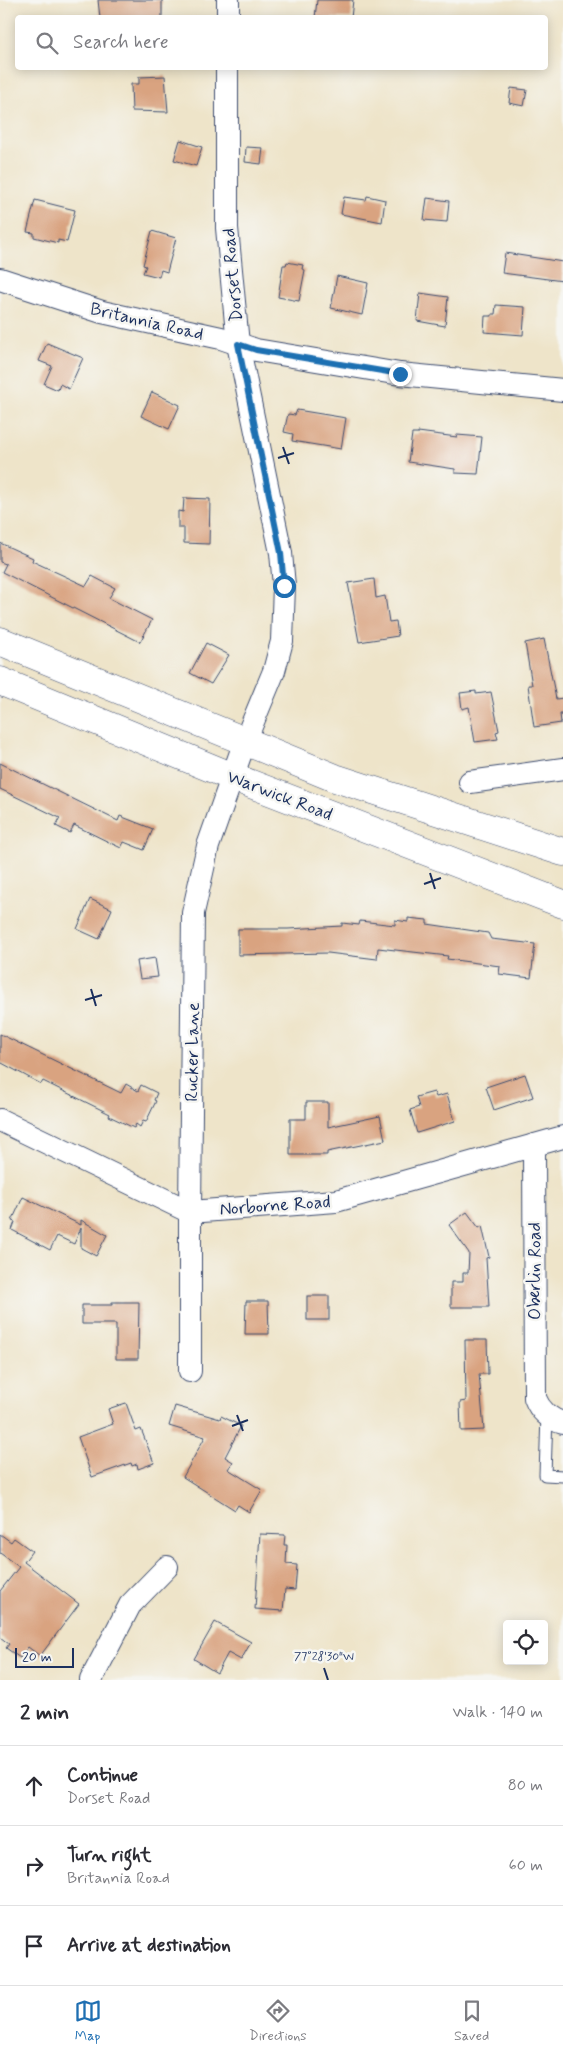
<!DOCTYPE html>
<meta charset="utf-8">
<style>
:root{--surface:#fff;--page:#f2f2f3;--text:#2b2b33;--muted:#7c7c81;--line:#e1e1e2;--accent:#1f6fb2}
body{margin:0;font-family:Mynerve,sans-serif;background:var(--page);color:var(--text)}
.controls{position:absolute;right:15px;bottom:15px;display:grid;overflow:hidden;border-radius:5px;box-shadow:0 2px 12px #0003}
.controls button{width:45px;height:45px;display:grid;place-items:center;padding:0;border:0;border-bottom:1px solid var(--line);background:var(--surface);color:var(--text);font:25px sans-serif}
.scale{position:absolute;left:15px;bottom:12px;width:59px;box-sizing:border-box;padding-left:5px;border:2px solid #1b2f5e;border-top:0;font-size:14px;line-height:18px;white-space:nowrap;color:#1b2f5e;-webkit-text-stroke:4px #f6f6f2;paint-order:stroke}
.stop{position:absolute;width:15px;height:15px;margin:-11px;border:4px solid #1f6fb2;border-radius:50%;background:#fff}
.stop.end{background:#1f6fb2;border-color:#fff;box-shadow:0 1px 5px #0008}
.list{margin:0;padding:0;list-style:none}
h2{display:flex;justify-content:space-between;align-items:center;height:65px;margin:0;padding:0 20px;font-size:21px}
h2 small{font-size:16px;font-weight:400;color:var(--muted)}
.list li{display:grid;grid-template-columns:32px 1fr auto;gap:15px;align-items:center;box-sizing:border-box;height:80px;padding:0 20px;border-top:1px solid var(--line)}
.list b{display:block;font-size:19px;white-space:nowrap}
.list p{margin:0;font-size:16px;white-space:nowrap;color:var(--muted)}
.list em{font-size:16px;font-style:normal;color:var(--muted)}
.icon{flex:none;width:28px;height:28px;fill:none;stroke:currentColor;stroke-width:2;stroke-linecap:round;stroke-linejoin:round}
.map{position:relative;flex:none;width:563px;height:1680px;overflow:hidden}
.search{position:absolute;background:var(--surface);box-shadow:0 2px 12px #0003;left:15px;right:15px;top:15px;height:55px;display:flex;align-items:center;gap:12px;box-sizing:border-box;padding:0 18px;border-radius:5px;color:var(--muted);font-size:19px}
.sheet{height:305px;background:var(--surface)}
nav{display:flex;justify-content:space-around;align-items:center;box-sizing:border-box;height:70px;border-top:1px solid var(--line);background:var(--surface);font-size:14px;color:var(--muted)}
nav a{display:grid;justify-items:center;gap:2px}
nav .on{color:var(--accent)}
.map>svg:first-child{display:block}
.building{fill:#d9a380}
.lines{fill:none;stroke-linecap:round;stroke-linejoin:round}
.service-casing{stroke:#3b4a6e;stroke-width:13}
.minor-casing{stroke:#3b4a6e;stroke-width:24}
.secondary-casing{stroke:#3b4a6e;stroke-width:29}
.service{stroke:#fff;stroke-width:11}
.minor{stroke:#fff;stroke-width:22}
.secondary{stroke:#fff;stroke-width:28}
.route{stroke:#1f6fb2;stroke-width:6}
.ticks{fill:none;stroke:#1b2f5e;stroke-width:2}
.labels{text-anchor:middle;stroke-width:5;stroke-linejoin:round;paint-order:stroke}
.street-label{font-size:18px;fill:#1b2f5e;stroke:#f6f6f2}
.ticks-label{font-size:12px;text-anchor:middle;fill:#1b2f5e;stroke:#f6f6f2;stroke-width:5;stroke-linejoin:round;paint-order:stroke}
</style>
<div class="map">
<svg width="563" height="1680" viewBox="0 0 563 1680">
<rect width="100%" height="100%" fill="#f6f6f2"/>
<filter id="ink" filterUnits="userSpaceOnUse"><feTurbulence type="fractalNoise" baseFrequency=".02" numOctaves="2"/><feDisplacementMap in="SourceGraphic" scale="10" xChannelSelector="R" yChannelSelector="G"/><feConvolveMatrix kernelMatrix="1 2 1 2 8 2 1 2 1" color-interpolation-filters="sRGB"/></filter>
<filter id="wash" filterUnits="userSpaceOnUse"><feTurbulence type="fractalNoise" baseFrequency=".0096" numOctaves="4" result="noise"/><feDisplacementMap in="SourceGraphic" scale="20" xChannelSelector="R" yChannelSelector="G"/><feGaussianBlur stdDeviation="1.12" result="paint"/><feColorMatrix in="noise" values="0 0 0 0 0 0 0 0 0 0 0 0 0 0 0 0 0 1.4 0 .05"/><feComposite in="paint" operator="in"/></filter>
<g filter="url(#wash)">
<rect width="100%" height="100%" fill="#eee4c9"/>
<g id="blocks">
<!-- building -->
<g class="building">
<path d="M98 0H162V18H100Z"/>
<path d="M317 0H353L351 18H315Z"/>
<path d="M165 76 168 112 132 111 131 84H139V77Z"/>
<path d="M511 88 527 90 524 106 509 103Z"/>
<path d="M180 140 202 147 196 166 174 160Z"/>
<path d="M246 147 263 148 261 164 245 162Z"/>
<path d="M367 196 385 200 382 222 341 214 344 197 366 200Z"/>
<path d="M427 198 449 201 447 222 424 220Z"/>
<path d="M35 200 75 210 67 242 58 240V243L34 237V233L27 232Z"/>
<path d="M152 231 176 238 167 272 161 270 159 277 143 273 146 266 143 265Z"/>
<path d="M505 253 563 262V281L502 273Z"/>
<path d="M287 262 303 265 302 269 305 270 299 301 278 297 283 265H286Z"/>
<path d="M337 276 368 283 362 315 331 308Z"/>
<path d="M420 293 448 297 445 326 417 321Z"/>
<path d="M496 305 525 307 523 335 484 332 485 316H492V314H495Z"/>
<path d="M47 343 83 358 69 389 60 384 58 390 44 384 52 366 39 361Z"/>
<path d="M152 392 180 405 169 429 141 416Z"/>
<path d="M297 410 346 418 341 449 292 441 293 434 284 432 288 414 295 415Z"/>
<path d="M418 432 457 437V435L482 437 478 474 455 473V469L408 462 412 434H418Z"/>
<path d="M184 498 210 499 209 544 184 543V528H178V511L183 512Z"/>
<path d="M0 543 33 558 32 561 86 586 92 576 115 588 109 598 152 620 140 642 2 572 6 564 0 562Z"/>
<path d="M374 579 376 598 385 596 389 622 396 621 398 636 359 642 348 583Z"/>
<path d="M544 639 556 699 563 698V714H560L561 723 534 727 528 685H532L525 643Z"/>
<path d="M206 643 229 655 211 684 190 673Z"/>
<path d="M476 691V694L491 692 499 731 496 732 498 739 475 742 469 707 462 709 460 693Z"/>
<path d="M0 763 118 821 120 816 153 829 144 850 124 842 121 848 74 825 70 833 56 826 60 818 0 789Z"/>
<path d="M90 899 112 909 99 939 77 929Z"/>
<path d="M408 918 427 920V924L434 925 488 933 491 939 535 944 531 978 499 974 500 966 447 959 448 956 378 948 377 959 328 953 238 955V929H288L342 926V923L359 925 360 921 395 925V920L408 922Z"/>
<path d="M155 958 158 977 140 979 137 961Z"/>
<path d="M0 1034 121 1093 126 1084 138 1091 141 1085 157 1093 154 1100 156 1101 146 1122 143 1121 140 1127 136 1124 134 1128 109 1116 110 1114 43 1081 41 1084 0 1062Z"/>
<path d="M525 1074 533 1097 494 1110 486 1087Z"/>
<path d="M434 1092 436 1097 447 1094 455 1121 417 1133 410 1110 419 1107 416 1097Z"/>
<path d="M306 1102H328V1127L380 1116 385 1140 327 1152V1155H290V1119H306Z"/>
<path d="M23 1197 81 1225V1220L107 1235 96 1256 81 1248V1228L74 1244 57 1236 50 1250 12 1230 15 1222 12 1221Z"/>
<path d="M467 1212 479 1228 482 1226 489 1257 486 1258 489 1307H451V1282H463V1273H468L469 1253 449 1225Z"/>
<rect x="307" y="1296" width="22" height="24"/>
<path d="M246 1301H268L269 1334H245Z"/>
<path d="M112 1302H139L138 1359H116V1324H82V1305H112Z"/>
<path d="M465 1340H487L488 1374H479L484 1430 461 1431 460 1402 466 1401Z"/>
<path d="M126 1403 136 1431 141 1429 154 1463 138 1469 137 1464 132 1466 131 1463 92 1477 78 1437 113 1424 108 1409Z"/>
<path d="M175 1406 220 1419 221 1416 241 1426 225 1457 233 1462 228 1469 262 1490 249 1512 238 1505 235 1510 183 1477 205 1437 169 1426Z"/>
<path d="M0 1534 11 1542 14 1538 32 1551 24 1562 79 1604 40 1656 28 1647 20 1658 6 1648 9 1644 0 1637V1591L19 1567 0 1553Z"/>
<path d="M260 1534 285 1535 284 1545H287L286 1564 297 1565 295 1590 285 1589 283 1611 255 1609Z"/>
<path d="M215 1622 251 1642 241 1660 228 1653 217 1673 194 1659Z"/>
</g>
</g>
</g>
<g filter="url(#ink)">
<use href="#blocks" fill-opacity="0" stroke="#3b4a6e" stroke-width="1"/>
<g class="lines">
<defs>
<path id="service" d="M547 1415 545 1475 563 1476"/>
<g id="minor">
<path d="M228 18V0"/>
<path d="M0 279 102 312 221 338 256 350 400 374 563 390"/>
<path d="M470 782 563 769"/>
<path d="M0 1120 190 1212 336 1201 563 1137"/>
<path d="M534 1145 535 1398C540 1411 549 1419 563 1423"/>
<path d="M190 1371V1212L193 913 208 846 245 741 274 671 282 641 284 586 281 553 238 344 227 228V68"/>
<path d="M91 1680 130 1605 167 1567"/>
</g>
<g id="secondary">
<path d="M0 641 335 778 563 852"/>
<path d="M0 681 233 777 563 904"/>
</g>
</defs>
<!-- service casing -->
<use href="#service" class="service-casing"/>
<!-- minor casing -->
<use href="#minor" class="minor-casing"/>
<!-- secondary casing -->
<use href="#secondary" class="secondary-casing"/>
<!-- service -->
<use href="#service" class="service"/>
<!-- minor -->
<use href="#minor" class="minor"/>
<!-- secondary -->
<use href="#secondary" class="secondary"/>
</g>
</g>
<g class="lines" filter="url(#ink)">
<!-- route -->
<path class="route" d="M284 586 281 553 238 344 256 350 400 374"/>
</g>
<!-- ticks -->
<path class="ticks" d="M283 447 289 464M278 458 294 453M430 873 435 889M424 884 441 878M91 989 96 1006M85 1000 102 995M237 1415 243 1431M232 1426 248 1420M324 1668 328 1680"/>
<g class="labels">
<!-- street labels -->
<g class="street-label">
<text transform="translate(232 275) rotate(-95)" y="6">Dorset Road</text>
<text transform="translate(147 321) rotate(13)" y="6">Britannia Road</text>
<text transform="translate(280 795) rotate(21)" y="6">Warwick Road</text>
<text transform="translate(192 1052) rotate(-89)" y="6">Rucker Lane</text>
<text transform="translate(275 1205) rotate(-4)" y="6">Norborne Road</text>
<text transform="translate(534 1271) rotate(-90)" y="6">Oberlin Road</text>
</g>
</g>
<g class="ticks-label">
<text x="324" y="1660">77°28'30"W</text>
</g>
</svg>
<div class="controls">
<button><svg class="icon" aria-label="locate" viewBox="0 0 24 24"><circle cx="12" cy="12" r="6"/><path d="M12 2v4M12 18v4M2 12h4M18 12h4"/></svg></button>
</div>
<div class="scale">20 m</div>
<div class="stop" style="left:284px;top:586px"></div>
<div class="stop end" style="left:400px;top:374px"></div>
<div class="search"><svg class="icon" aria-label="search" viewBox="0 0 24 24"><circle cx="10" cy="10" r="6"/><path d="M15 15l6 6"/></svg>Search here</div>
</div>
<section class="sheet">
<h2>2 min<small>Walk · 140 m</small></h2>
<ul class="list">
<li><svg class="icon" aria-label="ahead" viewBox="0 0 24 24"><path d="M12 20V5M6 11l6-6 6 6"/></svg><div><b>Continue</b><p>Dorset Road</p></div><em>80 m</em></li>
<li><svg class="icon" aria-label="right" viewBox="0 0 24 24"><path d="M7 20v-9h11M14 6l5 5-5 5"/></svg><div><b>Turn right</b><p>Britannia Road</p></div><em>60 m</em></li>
<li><svg class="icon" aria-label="arrive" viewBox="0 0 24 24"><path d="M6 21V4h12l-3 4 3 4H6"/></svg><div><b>Arrive at destination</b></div></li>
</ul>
</section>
<nav>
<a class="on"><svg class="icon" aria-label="map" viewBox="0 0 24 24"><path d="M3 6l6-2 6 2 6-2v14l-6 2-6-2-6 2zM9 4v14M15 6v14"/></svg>Map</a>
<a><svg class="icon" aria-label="directions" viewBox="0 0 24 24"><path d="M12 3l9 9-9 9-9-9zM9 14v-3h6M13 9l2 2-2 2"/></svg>Directions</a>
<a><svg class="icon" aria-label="saved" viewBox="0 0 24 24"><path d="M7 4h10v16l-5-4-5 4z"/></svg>Saved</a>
</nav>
